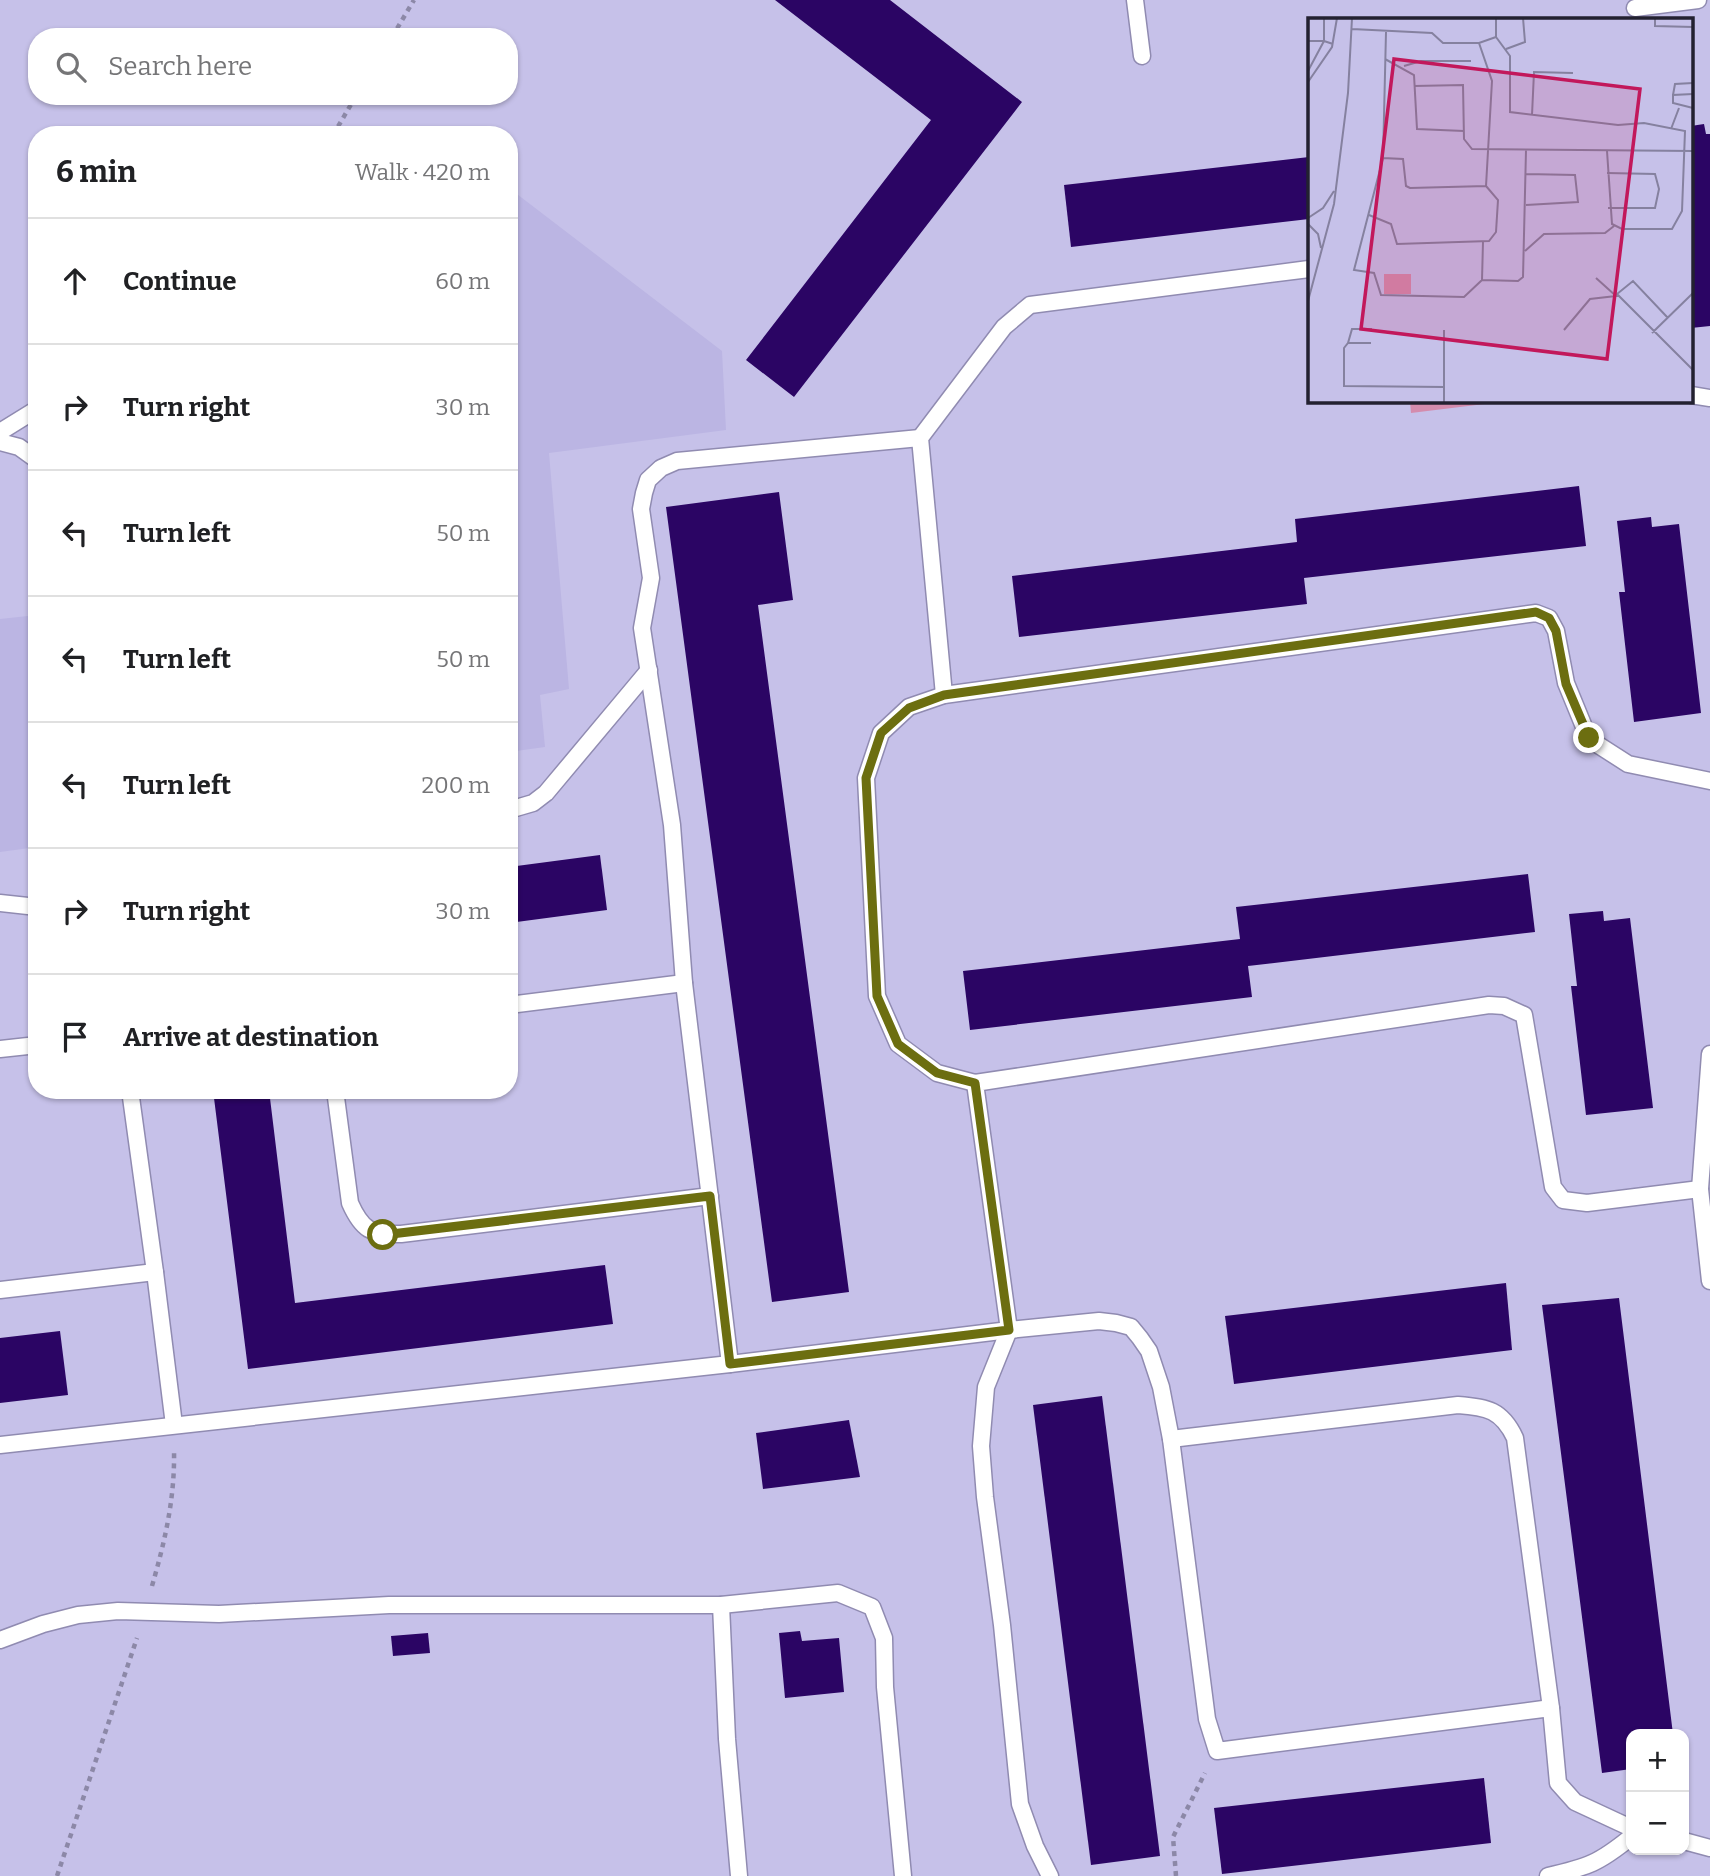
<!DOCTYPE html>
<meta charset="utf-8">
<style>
:root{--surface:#fff;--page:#f2f2f2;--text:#202124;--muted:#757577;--line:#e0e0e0}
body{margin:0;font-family:Bitter,serif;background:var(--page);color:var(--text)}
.controls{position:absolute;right:21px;bottom:21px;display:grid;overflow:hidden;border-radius:14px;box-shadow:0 2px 5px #0004}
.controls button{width:63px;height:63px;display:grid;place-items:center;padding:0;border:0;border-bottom:2px solid var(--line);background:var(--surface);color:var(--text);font:35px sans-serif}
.stop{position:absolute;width:21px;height:21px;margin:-16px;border:5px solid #6c6e10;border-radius:50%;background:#fff}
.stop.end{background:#6c6e10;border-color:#fff;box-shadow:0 2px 7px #0008}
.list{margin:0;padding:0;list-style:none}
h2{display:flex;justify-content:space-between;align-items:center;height:91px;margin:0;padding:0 28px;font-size:30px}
h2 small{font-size:23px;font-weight:400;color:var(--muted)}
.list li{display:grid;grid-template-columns:46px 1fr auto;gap:21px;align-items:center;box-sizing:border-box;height:126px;padding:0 28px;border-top:2px solid var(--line)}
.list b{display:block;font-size:26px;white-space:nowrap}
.list em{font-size:23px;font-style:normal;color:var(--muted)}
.icon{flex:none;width:38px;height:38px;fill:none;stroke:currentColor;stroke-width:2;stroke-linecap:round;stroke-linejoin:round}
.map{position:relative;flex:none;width:1710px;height:1876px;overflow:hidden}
.search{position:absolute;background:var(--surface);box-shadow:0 2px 5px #0004;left:28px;top:28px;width:490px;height:77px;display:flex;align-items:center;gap:18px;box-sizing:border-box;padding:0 24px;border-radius:28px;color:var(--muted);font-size:26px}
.panel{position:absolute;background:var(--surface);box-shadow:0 2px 5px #0004;left:28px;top:126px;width:490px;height:973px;border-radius:28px}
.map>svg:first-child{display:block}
.built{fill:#bbb5e3}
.green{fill:#d48cad}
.building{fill:#2b0564}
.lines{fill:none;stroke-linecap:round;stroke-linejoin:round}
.service-casing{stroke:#908bb1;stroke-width:19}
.path{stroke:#8c88a7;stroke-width:4.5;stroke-dasharray:5 5;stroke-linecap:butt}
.service{stroke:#fff;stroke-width:16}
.route{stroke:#6c6e10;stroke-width:9}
.inset-road{fill:none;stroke:#85819f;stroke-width:2}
.view{fill:#c2185b;fill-opacity:0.15;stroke:#c2185b;stroke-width:3.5}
.inset-edge{fill:none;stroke:#232130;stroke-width:3.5}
</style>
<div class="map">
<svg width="1710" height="1876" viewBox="0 0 1710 1876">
<rect width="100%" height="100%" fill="#c6c1e9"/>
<!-- built -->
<g class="built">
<path d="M509 188 722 351 726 430 549 453 569 689 540 695 545 747 509 752Z"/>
<path d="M37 615V847L0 852V619Z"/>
</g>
<!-- green -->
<path class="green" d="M1410 401H1509L1411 413Z"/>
<!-- building -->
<g class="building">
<path d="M775 0H890L1022 102 794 397 746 360 931 120Z"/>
<path d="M1704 124 1706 134H1710V326L1691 328V126Z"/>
<path d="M1309 157V219L1071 247 1064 185Z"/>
<path d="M1579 486 1586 546 1304 578 1307 604 1019 637 1012 576 1297 542 1295 519Z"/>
<path d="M779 492 793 600 758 605 849 1292 772 1302 666 507Z"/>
<path d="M1651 517 1652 527 1679 524 1701 713 1634 722 1619 592H1625L1617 521Z"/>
<path d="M600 855 607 910 509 923V867Z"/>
<path d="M1528 874 1535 932 1248 966 1252 997 970 1030 963 971 1240 939 1236 907Z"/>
<path d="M1603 911 1604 921 1630 918 1653 1108 1586 1115 1571 986H1577L1569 914Z"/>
<path d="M213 1090H269L295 1303 605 1265 613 1324 248 1369Z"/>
<path d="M1506 1283 1512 1350 1234 1384 1225 1316Z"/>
<path d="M1619 1298 1673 1734H1631V1769L1602 1773 1542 1305Z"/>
<path d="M60 1331 68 1395 0 1403V1338Z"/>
<path d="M1102 1396 1160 1856 1091 1865 1033 1405Z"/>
<path d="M849 1420 860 1477 763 1489 756 1433Z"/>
<path d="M800 1631 802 1641 839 1638 844 1692 785 1698 779 1633Z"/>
<path d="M428 1633 430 1653 393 1656 391 1636Z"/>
<path d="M1484 1778 1491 1843 1222 1874 1214 1808Z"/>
</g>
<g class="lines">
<defs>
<g id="service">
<path d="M1135 0 1142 56"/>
<path d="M1635 8 1698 0"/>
<path d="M1691 395 1710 398"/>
<path d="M0 432 37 409"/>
<path d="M0 442 19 447 37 460"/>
<path d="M944 695 920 438 1004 327 1030 305 1309 269"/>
<path d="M509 810 533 803 546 793 649 670"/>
<path d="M0 903 37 907"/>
<path d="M509 1005 684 983"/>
<path d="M0 1049 37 1045"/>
<path d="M975 1083 937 1073 898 1044 877 996 866 778 881 733 909 707 944 695 1536 613 1549 618 1556 631 1566 683 1589 739 1628 764 1710 781"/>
<path d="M130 1090 155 1272 174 1425"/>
<path d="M335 1090 350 1203C362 1230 371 1235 401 1234L710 1196"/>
<path d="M1700 1189 1710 1054"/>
<path d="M0 1290 155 1272"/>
<path d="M730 1364 684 983 672 825 642 628 651 578 641 509 644 493 648 480 661 468 677 461 920 438"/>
<path d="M1171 1439 1458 1405C1487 1407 1502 1410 1515 1438L1551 1708 1558 1783 1575 1802 1631 1828"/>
<path d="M0 1445 730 1364 1009 1330 1099 1321 1116 1323 1131 1327 1140 1338 1149 1351 1161 1387 1171 1439 1207 1719 1217 1751 1551 1708"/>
<path d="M721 1605 727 1739 739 1876"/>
<path d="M0 1640 43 1624 78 1615 118 1611 219 1614 389 1605H721L838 1593 872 1607 884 1638 885 1687 903 1876"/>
<path d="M1684 1841 1710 1848"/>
<path d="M1050 1876 1035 1846 1020 1804 1002 1625 985 1497 981 1446 986 1387 1009 1330 975 1083 1489 1005 1504 1006 1524 1015 1553 1187 1563 1200 1587 1203 1700 1189 1710 1281"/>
<path d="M1548 1876C1588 1867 1599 1863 1631 1837"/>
</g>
</defs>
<!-- service casing -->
<use href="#service" class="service-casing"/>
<!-- path -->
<g class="path">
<path d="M392 37 414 0"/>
<path d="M333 135 356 96"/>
<path d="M152 1586C165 1541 175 1498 174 1450"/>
<path d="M57 1876 137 1638"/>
<path d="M1176 1876 1173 1837 1205 1773"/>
</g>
<!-- service -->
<use href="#service" class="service"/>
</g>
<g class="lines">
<!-- route -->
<path class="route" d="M383 1235 710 1196 730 1364 1009 1330 975 1083 937 1073 898 1044 877 996 866 778 881 733 909 708 944 695 1536 612 1549 618 1556 631 1566 684 1589 738"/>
</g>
<!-- overview -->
<g transform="translate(1308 18)">
<rect width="385" height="385" fill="#c6c1e9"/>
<path d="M76 256H103V276H76Z" fill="#d48cad"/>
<path class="inset-road" d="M188 0V19L202 38V94L310 107 336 105 377 113 374 193 364 211H314L304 206 299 133M347 0V8L385 9M44 11 124 15 135 25H171L188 19M78 14 75 140 95 141 98 168 102 170 178 168 184 63 171 25M0 23H16V0M198 31 217 24 215 0M77 41 106 57 109 111 156 113M96 48 113 43H163M0 53 16 23 25 26M0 64 24 29 29 0M106 68 155 67 156 121 164 131 385 133M385 76 365 77V85L385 90M365 77 367 66 385 65M224 97 226 54 265 55M363 111 371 90M75 140 46 252 66 255 73 277 156 279 174 262 175 224M299 155 347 156 351 171 347 190H300M218 156 267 157 270 184 218 187M61 197 83 206 89 226 181 223 188 214 190 182 178 168M0 200 15 190 26 173M0 206 10 216 13 230M217 233 236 216 297 215 306 208M174 262 210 263 215 259 218 132M0 283 26 186 40 75 44 0M360 300 325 263 309 276 385 352M136 312V369M256 312 282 281 308 278 288 260M344 315 385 275M40 325 44 311H64M63 325H40L36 330V368L136 369V385"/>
<path class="view" d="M86 41 332 71 299 341 53 311Z"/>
<rect width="385" height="385" class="inset-edge"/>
</g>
</svg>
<div class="controls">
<button>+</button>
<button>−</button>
</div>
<div class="stop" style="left:383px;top:1235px"></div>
<div class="stop end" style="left:1589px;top:738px"></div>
<div class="search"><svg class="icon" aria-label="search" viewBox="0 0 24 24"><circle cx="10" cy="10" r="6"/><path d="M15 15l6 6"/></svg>Search here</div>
<section class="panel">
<h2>6 min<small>Walk · 420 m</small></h2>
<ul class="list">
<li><svg class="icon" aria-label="ahead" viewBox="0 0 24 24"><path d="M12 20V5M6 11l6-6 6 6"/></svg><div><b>Continue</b></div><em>60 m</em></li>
<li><svg class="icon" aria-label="right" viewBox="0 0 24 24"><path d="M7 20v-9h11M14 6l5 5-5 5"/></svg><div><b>Turn right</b></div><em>30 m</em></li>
<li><svg class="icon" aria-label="left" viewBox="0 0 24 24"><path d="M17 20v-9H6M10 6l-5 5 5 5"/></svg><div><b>Turn left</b></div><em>50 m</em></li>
<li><svg class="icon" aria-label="left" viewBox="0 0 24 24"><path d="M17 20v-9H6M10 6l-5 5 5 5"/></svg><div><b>Turn left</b></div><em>50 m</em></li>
<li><svg class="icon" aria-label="left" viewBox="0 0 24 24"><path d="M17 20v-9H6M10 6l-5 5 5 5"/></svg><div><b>Turn left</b></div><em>200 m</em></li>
<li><svg class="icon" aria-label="right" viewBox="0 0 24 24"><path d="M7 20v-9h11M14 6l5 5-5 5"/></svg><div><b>Turn right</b></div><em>30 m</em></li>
<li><svg class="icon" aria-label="arrive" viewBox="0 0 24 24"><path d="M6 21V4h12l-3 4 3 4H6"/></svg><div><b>Arrive at destination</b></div></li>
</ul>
</section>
</div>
